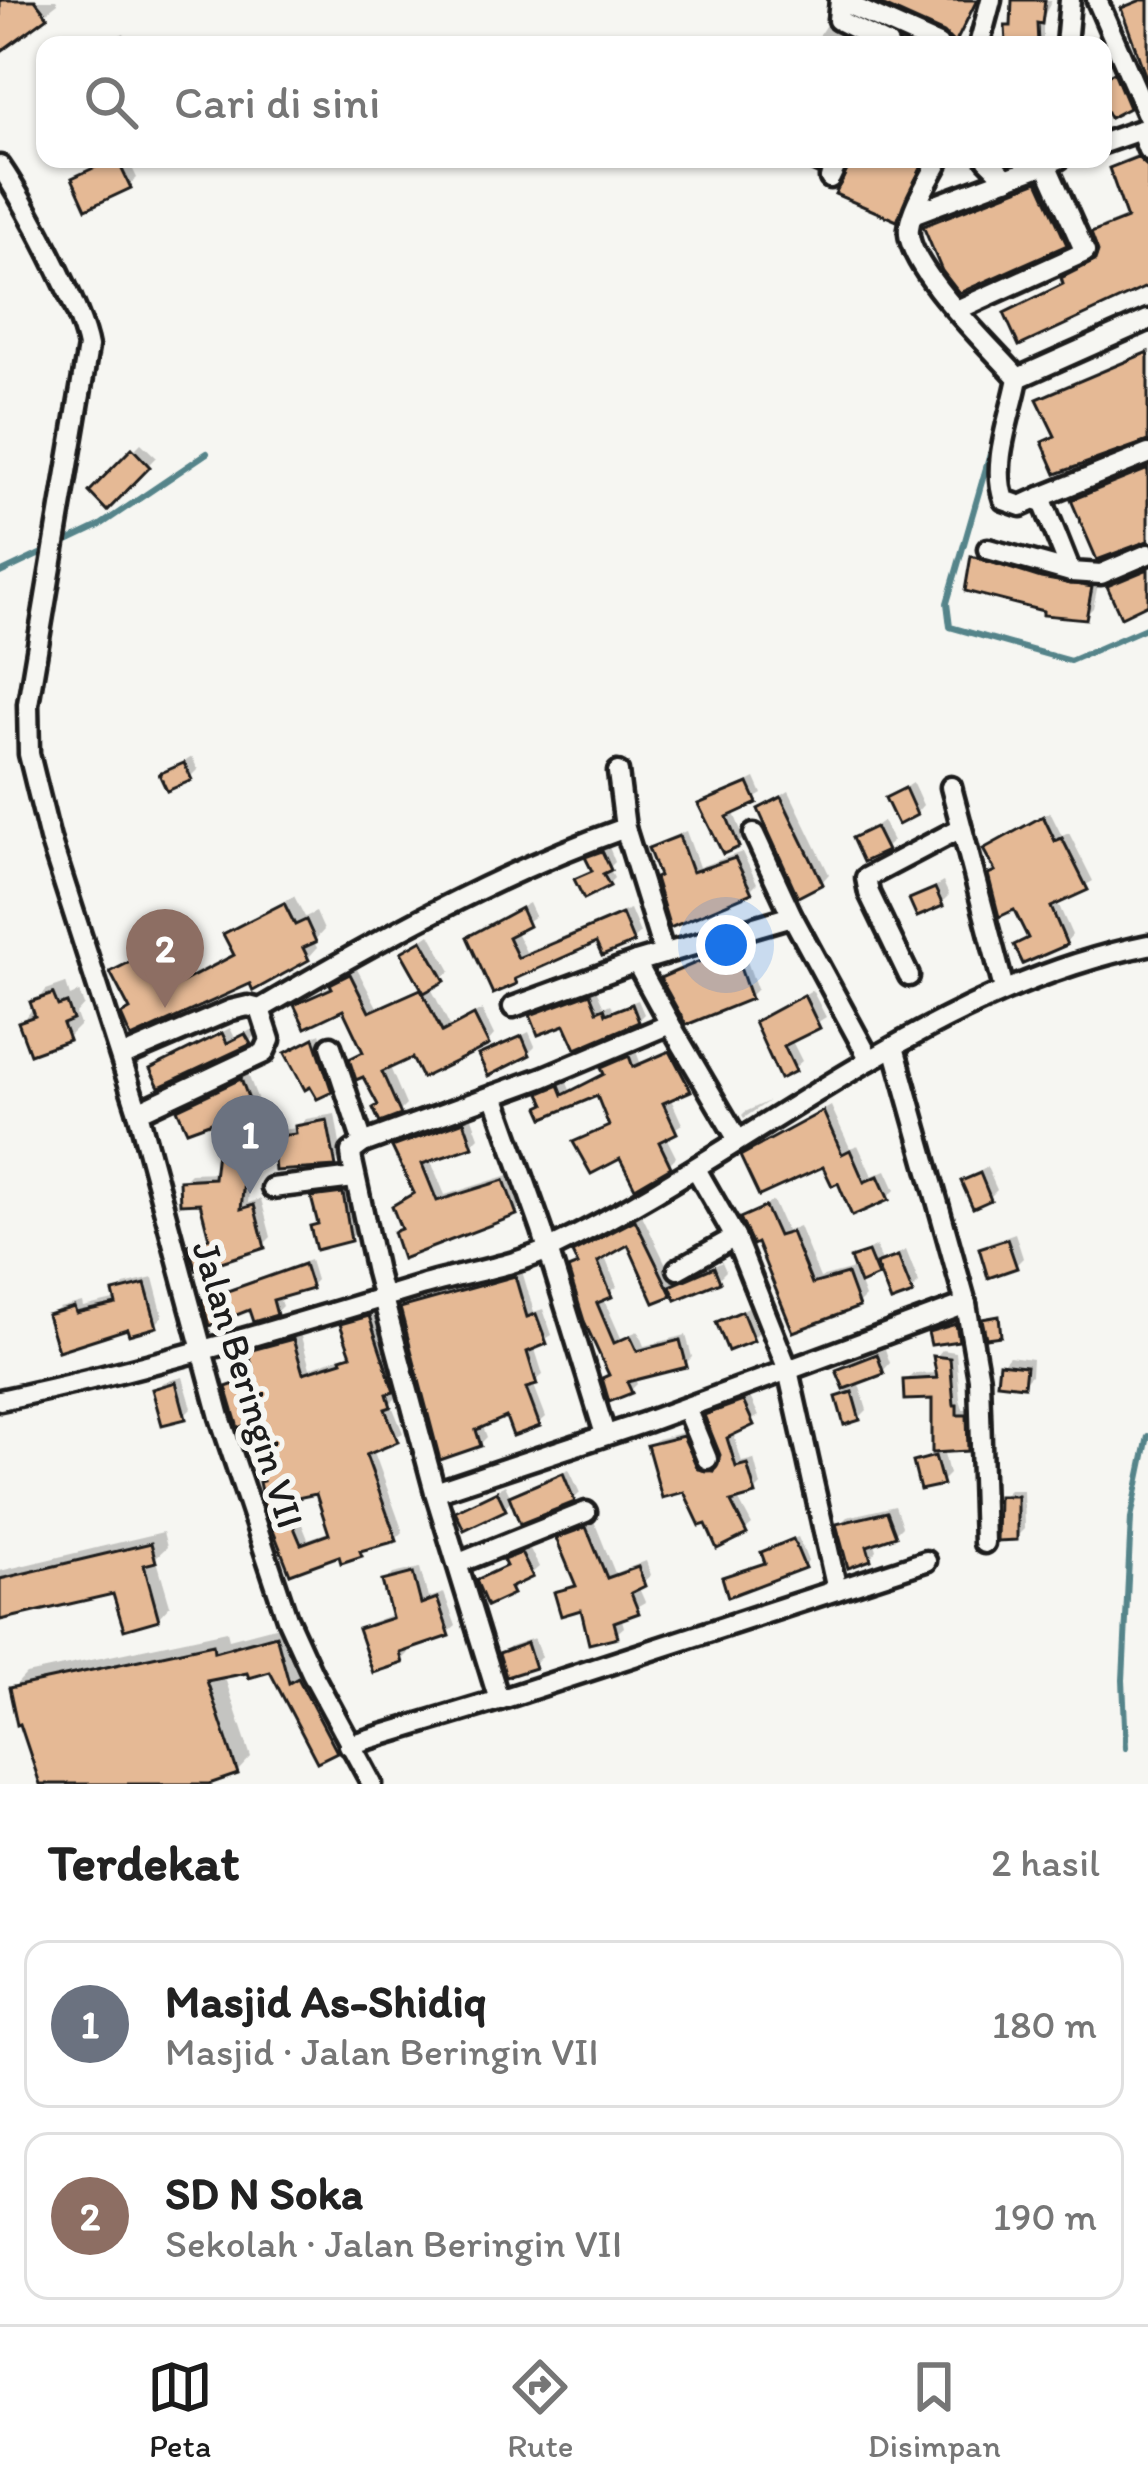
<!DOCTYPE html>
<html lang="id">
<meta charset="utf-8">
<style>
:root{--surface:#fff;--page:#f6f6f6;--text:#222;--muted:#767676;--line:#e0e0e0;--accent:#1c1c1c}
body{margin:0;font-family:Itim,sans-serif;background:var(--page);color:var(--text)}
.you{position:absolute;left:726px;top:945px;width:42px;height:42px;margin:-30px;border:9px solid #fff;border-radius:50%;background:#1a73e8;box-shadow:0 0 0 18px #1a73e833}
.badge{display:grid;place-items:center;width:78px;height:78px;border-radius:50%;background:var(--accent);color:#fff;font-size:39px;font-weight:700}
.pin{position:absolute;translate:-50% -99px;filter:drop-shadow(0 3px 6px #0008)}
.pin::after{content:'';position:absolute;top:63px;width:42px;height:36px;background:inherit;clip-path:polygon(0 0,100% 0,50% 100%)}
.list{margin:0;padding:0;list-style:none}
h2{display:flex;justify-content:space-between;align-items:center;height:156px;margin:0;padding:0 48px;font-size:51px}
h2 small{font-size:39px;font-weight:400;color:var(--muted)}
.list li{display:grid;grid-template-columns:78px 1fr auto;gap:36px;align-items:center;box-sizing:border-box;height:168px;margin:0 24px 24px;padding:0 24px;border:3px solid var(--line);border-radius:24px}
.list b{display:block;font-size:45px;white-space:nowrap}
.list p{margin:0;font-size:39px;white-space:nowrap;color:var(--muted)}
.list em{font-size:39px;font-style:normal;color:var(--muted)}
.icon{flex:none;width:66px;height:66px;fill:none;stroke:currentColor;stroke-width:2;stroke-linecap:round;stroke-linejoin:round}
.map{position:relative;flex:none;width:1148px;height:1784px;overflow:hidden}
.search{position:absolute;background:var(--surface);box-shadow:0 3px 9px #0004;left:36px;right:36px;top:36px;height:132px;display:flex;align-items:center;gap:30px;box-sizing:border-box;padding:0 42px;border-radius:24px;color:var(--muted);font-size:45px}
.sheet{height:540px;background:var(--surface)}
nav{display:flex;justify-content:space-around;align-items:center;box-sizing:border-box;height:168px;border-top:3px solid var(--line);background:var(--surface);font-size:33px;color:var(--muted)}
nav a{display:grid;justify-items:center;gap:6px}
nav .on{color:var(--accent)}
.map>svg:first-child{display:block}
.shadow{fill:#0003;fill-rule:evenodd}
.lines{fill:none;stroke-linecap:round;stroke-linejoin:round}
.stream{stroke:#54848a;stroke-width:6}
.building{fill:#e5b995;stroke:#1c1c1c;stroke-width:3;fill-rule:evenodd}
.minor-casing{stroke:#1c1c1c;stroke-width:27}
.minor{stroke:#f6f6f2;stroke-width:18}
.labels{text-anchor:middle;stroke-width:12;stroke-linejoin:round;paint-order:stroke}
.street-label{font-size:39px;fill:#1c1c1c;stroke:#f6f6f2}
</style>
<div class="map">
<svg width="1148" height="1784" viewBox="0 0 1148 1784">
<rect width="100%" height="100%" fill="#f6f6f2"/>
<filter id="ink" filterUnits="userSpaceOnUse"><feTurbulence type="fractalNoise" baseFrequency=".00833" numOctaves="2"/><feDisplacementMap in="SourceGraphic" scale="24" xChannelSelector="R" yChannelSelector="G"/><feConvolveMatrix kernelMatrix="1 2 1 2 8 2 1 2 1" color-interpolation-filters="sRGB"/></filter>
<g filter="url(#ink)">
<!-- shadow -->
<g class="shadow">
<path d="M0 0H56L58 3 0 49Z"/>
<path d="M1017 0H1052L1043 18V45H1008V27L1014 21Z"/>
<path d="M825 26 866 45H813Z"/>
<path d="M124 33 129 45H103L107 41Z"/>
<path d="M1122 67 1135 97 1103 116V78Z"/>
<path d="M1146 151 1148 283 1008 313 1066 281 1072 271 1100 256 1095 234 1103 226 1129 216 1113 168 1121 161Z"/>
<path d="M109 159H128L137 178 129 185 76 179Z"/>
<path d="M1046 175 1073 235 1066 243 927 226 935 219Z"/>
<path d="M1148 350V439L1045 442 1057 433 1041 400 1049 392Z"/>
<path d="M141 443 156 457 107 507 93 492Z"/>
<path d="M1148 466V540L1074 500 1082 493Z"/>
<path d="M981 550 1099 580 1093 608 1085 616 973 558Z"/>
<path d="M192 757 198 770 190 778 163 775Z"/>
<path d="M755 778 762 794 733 811 744 838 738 844 702 805Z"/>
<path d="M913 783 923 805 916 813 889 798Z"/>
<path d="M789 791 829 874 822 882 761 809Z"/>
<path d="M1050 812 1062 836 1069 833 1093 881 1057 901 1072 935 1066 942 1018 945 1030 936 1016 906 991 875 997 869 986 849Z"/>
<path d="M883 821 893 841 885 848 856 839Z"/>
<path d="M686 831 699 867 742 852 757 883 750 890 662 874 652 849 659 842Z"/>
<path d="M609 847 615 862 609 868 614 878 608 884 578 880 594 869 589 858Z"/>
<path d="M943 882 949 895 941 903 912 900Z"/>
<path d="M294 896 305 917 316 912 324 930 314 941 317 948 308 958 251 980 124 1015 132 1007 114 973 124 963 156 946 176 983 236 952 227 935 237 925Z"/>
<path d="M529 903 535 916 515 930 526 952 630 909 640 933 632 940 598 939 523 973 515 981 470 937Z"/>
<path d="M430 934 451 971 430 986 450 1026 482 1010 494 1035 487 1043 413 1054 389 1065 406 1105 399 1112 381 1104 353 1060 365 1050 344 1006H298L357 969 377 1007 424 986 404 952Z"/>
<path d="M742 947 757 989 750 996 664 978 671 971 720 951 721 955Z"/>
<path d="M66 983 70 996 79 992 84 1005 76 1014 80 1025 68 1037 22 1023 46 990Z"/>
<path d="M596 989 604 1007 610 1004 613 1010 638 1000 644 1014 638 1020 534 1016 540 1010Z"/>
<path d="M812 990 826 1017 791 1039 802 1061 794 1068 757 1022Z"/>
<path d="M230 1028 235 1038 253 1029 256 1035 249 1042 154 1069Z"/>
<path d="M529 1032 535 1046 528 1053 481 1056Z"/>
<path d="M320 1033 337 1083 330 1090 289 1053Z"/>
<path d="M677 1046 696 1082 670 1097 682 1124 665 1135 676 1157 669 1164 577 1143 611 1123 598 1092 548 1102 544 1093 566 1080 570 1090 606 1072 612 1061 636 1051 640 1062Z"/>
<path d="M248 1074 259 1103 253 1110 224 1115 180 1109Z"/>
<path d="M769 1101 744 1118 742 1115 745 1112Z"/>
<path d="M831 1106 850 1148 858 1145 872 1176 886 1170 895 1190 887 1198 840 1179 825 1163 744 1156Z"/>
<path d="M335 1114 342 1156 334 1164 277 1157 252 1159 248 1203 261 1199 271 1237 263 1245 191 1246 212 1234 202 1199 182 1181 190 1173 218 1172 221 1144 229 1136 297 1128 306 1119Z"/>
<path d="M471 1115 479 1137 471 1145 430 1159 445 1195 512 1174 523 1205 515 1213 396 1233 403 1226 395 1206 416 1191 395 1148 403 1140Z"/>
<path d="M987 1167 997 1190 989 1198 965 1181Z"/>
<path d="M350 1187 357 1230 350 1238 313 1227 320 1220 314 1198 322 1190Z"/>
<path d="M773 1201 786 1231 799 1226 820 1278 857 1268 853 1259 876 1246 882 1262 906 1250 919 1283 911 1291 881 1269 859 1281 865 1297 857 1305 795 1328 758 1239 743 1219Z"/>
<path d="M642 1215 676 1285 722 1262 726 1271 718 1279 675 1289 670 1293 630 1241 604 1255 617 1287 603 1297 621 1338 638 1331 644 1346 686 1335 692 1357 685 1364 634 1377 637 1384 630 1391 605 1379 611 1372 571 1270 580 1262 576 1253 583 1246Z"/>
<path d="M1015 1233 1023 1258 1015 1266 982 1249 990 1242Z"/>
<path d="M310 1260 316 1280 310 1286 278 1295 282 1306 276 1312 206 1301 212 1295Z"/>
<path d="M522 1271 534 1312 543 1309 552 1335 534 1346 543 1375 533 1383 546 1417 538 1424 508 1413 482 1424 487 1437 480 1444 403 1308 410 1301Z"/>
<path d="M153 1278 163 1316 156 1324 51 1316 59 1308 82 1302 83 1307 118 1299 116 1293 124 1285Z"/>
<path d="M750 1306 760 1331 752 1339 720 1322Z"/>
<path d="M376 1311 400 1382 394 1388 397 1397 391 1403 403 1433 373 1449 403 1532 396 1539 368 1545 360 1553 341 1552 292 1570 266 1480 229 1388 236 1380 257 1374 251 1352 259 1345 300 1333 310 1368 353 1352 344 1325 351 1318ZM318 1491 331 1531 308 1539 291 1497Z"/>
<path d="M963 1319 965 1331 957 1339 932 1333 939 1325Z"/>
<path d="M885 1349 890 1363 883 1371 858 1381 867 1410 859 1418 839 1397 847 1389 840 1370 848 1363Z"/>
<path d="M942 1350 956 1352 960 1399 963 1409H972L973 1441 966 1448 943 1449 949 1474 941 1482 916 1463 935 1452 934 1396 906 1381 913 1374 939 1373 936 1357Z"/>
<path d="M1009 1356 1032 1359 1031 1375 1023 1383 1002 1364Z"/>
<path d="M183 1377 192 1408 184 1416 156 1390 164 1382Z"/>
<path d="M750 1397 759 1416 733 1432 742 1462 754 1459 761 1486 755 1492 737 1497 752 1525 745 1531 686 1488 651 1446 657 1439 689 1431 704 1463 719 1465 723 1455 707 1416 714 1410Z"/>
<path d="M569 1469 580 1493 574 1499 513 1498 504 1508 458 1511 505 1485 511 1498 519 1490Z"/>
<path d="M1009 1490H1023L1024 1529 1016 1537 1001 1498Z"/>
<path d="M895 1506 902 1526 894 1534 874 1540 877 1550 870 1558 839 1525 847 1517Z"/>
<path d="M594 1521 615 1573 646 1561 651 1575 638 1586 645 1602 621 1616 624 1627 616 1634 583 1606 558 1593 578 1582 560 1539 568 1531Z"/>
<path d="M163 1532 167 1547 156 1557 170 1605 158 1618 115 1591 0 1617V1571Z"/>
<path d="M798 1537 808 1561 803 1566 725 1578 768 1561 764 1553 769 1549Z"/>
<path d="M529 1547 539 1567 511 1591 480 1581 508 1563 514 1553Z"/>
<path d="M420 1568 428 1598 444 1593 456 1626 448 1633 407 1647 409 1653 402 1660 362 1630 369 1623 394 1614 386 1582 393 1574Z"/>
<path d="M290 1623 349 1735 335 1750 272 1669 224 1675 251 1757 237 1772 200 1784H43L12 1689 26 1674 227 1631 229 1639Z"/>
<path d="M534 1638 541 1657 533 1665 502 1654 510 1646Z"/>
</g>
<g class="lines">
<!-- stream -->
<g class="stream">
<path d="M996 433 947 603 950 627 1070 661 1148 627"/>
<path d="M0 573 99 526 207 453"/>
<path d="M1126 1748 1123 1680 1131 1518 1148 1436"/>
</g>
</g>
<!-- building -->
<g class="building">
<path d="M0 0H35L48 17 0 52Z"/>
<path d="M871 0H977L955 44 944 33Z"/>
<path d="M1012 0H1045L1042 24 1037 23 1038 44 1006 43 1005 26H1011Z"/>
<path d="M1141 0H1148V83L1121 8Z"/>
<path d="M1114 72 1129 108 1110 118 1107 112 1103 114V78Z"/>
<path d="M1137 157 1148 167V286L1019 346 1004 313 1063 284 1061 278 1095 261 1098 252 1091 233 1127 219 1109 168Z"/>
<path d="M113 159H117L131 188 86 209 72 178Z"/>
<path d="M784 159H824L817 174Z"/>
<path d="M852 159H925L897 221 835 194Z"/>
<path d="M1038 181 1067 245 959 293 942 271 923 226Z"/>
<path d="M1148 352V441L1056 474 1042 442 1055 436 1037 399Z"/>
<path d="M132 448 150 467 107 511 89 492Z"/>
<path d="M1148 469V541L1097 560 1071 500Z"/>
<path d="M971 556 1041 578 1092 587 1086 619 1043 615V611L965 591Z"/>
<path d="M1148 569V604L1121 617 1107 586Z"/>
<path d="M184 763 192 780 167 791 159 774Z"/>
<path d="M748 783 757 803 727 817 739 847 723 854 698 804Z"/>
<path d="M905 788 917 815 898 825 885 798Z"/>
<path d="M781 797 823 884 798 897 758 809Z"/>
<path d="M1043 816 1055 841 1062 838 1088 890 1051 907 1067 945 1023 964 1014 945 1028 938 1014 910 999 917 988 874 995 871 983 849Z"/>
<path d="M875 827 887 851 863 862 852 838Z"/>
<path d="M679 836 692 872 735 858 752 893 670 928 655 878 659 876 648 848Z"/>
<path d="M602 851 611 870 603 874 610 886 584 899 574 879 592 871 585 857Z"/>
<path d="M935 888 943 906 917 917 909 899Z"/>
<path d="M284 903 295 925 306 920 316 942 303 948 309 960 253 991 250 984 131 1038 121 1015 130 1010 110 972 146 954 165 991 234 955 223 934Z"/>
<path d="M521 908 529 926 508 937 518 958 622 914 634 943 602 956 596 943 515 979 517 984 493 994 467 937Z"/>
<path d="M422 940 445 981 424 993 401 952Z"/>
<path d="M735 953 751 999 686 1025 660 978 712 956 714 960Z"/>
<path d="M350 974 369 1012 421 989 442 1032 474 1015 489 1045 422 1078 412 1058 382 1072 401 1115 380 1123 373 1108 378 1105 363 1077 356 1080 349 1059 363 1052 343 1010 305 1028 294 1005 332 988 330 984Z"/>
<path d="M590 993 597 1011 604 1008 606 1014 632 1004 639 1022 576 1049 565 1025 538 1035 530 1015Z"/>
<path d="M53 994 58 1006 67 1003 73 1020 63 1024 69 1040 30 1054 18 1022 35 1016 30 1002Z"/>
<path d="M804 995 820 1028 784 1046 796 1071 780 1079 754 1022Z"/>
<path d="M222 1033 227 1043 245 1034 251 1044 159 1087 150 1069Z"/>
<path d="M522 1036 530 1055 488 1076 478 1055Z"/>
<path d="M314 1038 332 1092 317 1099 310 1087 305 1090 285 1053Z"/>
<path d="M670 1051 691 1091 663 1103 677 1133 659 1142 671 1167 635 1188 620 1159 591 1174 573 1142 609 1126 597 1096 544 1118 539 1107 545 1104 540 1093 559 1085 563 1095 604 1074 601 1068 629 1056 633 1067Z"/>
<path d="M241 1079 254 1113 220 1126V1119L187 1131 177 1109Z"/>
<path d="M823 1111 842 1154 850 1150 864 1182 878 1176 889 1200 852 1216 838 1183 832 1186 823 1167 759 1196 740 1156Z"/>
<path d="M327 1120 336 1167 275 1171 274 1160 246 1162 241 1209 254 1205 265 1248 196 1270 188 1245 209 1238 200 1203 180 1204 179 1180 214 1178 218 1143 296 1134 295 1126Z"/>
<path d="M464 1121 473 1147 422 1164 437 1201 504 1180 517 1215 402 1259 393 1232 401 1229 392 1206 414 1193 392 1147Z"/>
<path d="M980 1173 991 1200 973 1208 961 1181Z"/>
<path d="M343 1193 351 1241 316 1250 310 1226 318 1224 311 1197Z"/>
<path d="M765 1207 778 1236 791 1232 812 1284 847 1274 859 1307 793 1332 757 1243 753 1245 740 1218Z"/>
<path d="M635 1220 672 1296 654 1303 628 1245 598 1262 612 1297 597 1303 614 1343 630 1336 637 1351 680 1340 687 1367 627 1382 632 1393 609 1402 602 1378 609 1375 584 1321 568 1269 578 1265 572 1253Z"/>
<path d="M1007 1239 1017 1268 988 1278 979 1248Z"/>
<path d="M868 1252 878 1276 860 1284 850 1258Z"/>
<path d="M898 1256 913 1294 891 1302 876 1264Z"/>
<path d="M304 1264 312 1289 273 1300 277 1315 253 1322 249 1310 209 1326 202 1300Z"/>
<path d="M714 1267 720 1282 676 1300 670 1286Z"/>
<path d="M515 1276 527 1317 536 1314 547 1344 527 1352 537 1385 526 1388 540 1426 513 1436 506 1417 476 1430 481 1446 440 1460 400 1308Z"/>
<path d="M145 1284 157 1327 129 1335 127 1329 58 1351 47 1315 74 1307 76 1313 116 1304 113 1292Z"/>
<path d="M742 1311 754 1341 728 1351 716 1322Z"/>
<path d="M369 1316 394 1392 387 1394 391 1407 385 1409 398 1442 366 1455 397 1541 360 1551 362 1556 341 1563 339 1556 290 1574 265 1510 259 1482 263 1481 243 1426 238 1428 226 1387 255 1377 248 1351 293 1339 303 1373 342 1361 341 1358 351 1355 340 1324ZM316 1494 329 1534 301 1544 283 1501Z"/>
<path d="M999 1316 1001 1336 986 1338 982 1319Z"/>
<path d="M956 1324 959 1341 931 1345 928 1332Z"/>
<path d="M877 1354 884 1374 844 1389 836 1370Z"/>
<path d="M933 1356 950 1358 954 1405H957V1415H967L968 1451 932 1453V1399L904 1400 903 1380 937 1378Z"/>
<path d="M999 1363 1026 1366 1024 1386 997 1383Z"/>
<path d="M176 1382 186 1419 162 1425 152 1389Z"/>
<path d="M852 1392 860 1420 844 1425 836 1397Z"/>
<path d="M743 1401 754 1425 727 1438 736 1467 747 1464 756 1495 731 1502 747 1534 717 1549 706 1524 700 1526 684 1492 662 1498 647 1445 683 1436 698 1469 713 1471 720 1455 704 1415Z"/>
<path d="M935 1456 943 1485 920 1490 913 1462Z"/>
<path d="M563 1473 575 1502 520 1524 509 1496Z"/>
<path d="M497 1491 506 1510 464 1530 455 1511Z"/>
<path d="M998 1496H1017V1540L997 1541Z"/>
<path d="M887 1512 896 1536 867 1546 871 1560 848 1568 836 1524Z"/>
<path d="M586 1527 607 1578 638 1567 645 1586 631 1593 639 1613 614 1622 618 1637 589 1644 581 1610 561 1616 554 1592 576 1586 556 1538Z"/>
<path d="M793 1539 805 1568 728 1597 722 1577 765 1563 761 1552Z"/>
<path d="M151 1543 156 1562 144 1565 159 1620 124 1630 113 1594 0 1620V1579Z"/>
<path d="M521 1553 533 1577 510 1588 513 1594 487 1606 476 1580 506 1566 503 1560Z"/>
<path d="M413 1573 421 1604 437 1598 450 1636 400 1653 403 1663 373 1673 358 1629 392 1618 382 1581Z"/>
<path d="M276 1635 289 1683 298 1678 337 1752 317 1762 270 1672 249 1678 247 1673 207 1681 238 1774 209 1784H40L20 1724 17 1725 9 1688 213 1644 214 1652Z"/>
<path d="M527 1643 535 1668 506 1677 499 1653Z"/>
</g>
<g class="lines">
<defs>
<g id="minor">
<path d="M840 0 838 20 888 45"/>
<path d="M1097 0 1148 117"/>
<path d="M840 1 938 45"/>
<path d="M979 45 991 0"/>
<path d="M1066 45 1070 0"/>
<path d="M1103 143 1140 130 1148 150"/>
<path d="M940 159C930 179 912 206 909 228 904 265 992 348 1018 378 1011 416 991 463 1004 500L1021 506 1041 497 1071 572 1101 574 1148 554"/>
<path d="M987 159 1007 179"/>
<path d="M0 166C24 201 81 307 88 347L28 704 29 754 50 839 138 1112 220 1417 287 1618 312 1673 372 1784"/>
<path d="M830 178 839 159"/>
<path d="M915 213 1059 159"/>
<path d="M959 309 1085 252 1046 164"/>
<path d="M1018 378 1148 320"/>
<path d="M1041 497 1148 454"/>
<path d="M988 549 1071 572"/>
<path d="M618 772 625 828"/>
<path d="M951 787 1004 989"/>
<path d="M754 834 792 916 870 1060"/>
<path d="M636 962 670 1024"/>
<path d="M909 976 869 893 866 878 959 829"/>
<path d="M513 1007 636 962 792 916"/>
<path d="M331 1046 363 1143"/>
<path d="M894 1047 966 1304 979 1379 984 1543"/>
<path d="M121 1057 231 1010 248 1006 260 1009C376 941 498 873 625 828L664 954"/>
<path d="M494 1095 542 1230 605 1434"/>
<path d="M138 1112 264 1053 270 1040 260 1009"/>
<path d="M738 1140 670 1024 544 1077 363 1143 351 1152 352 1161 376 1272 435 1492 646 1422 788 1370 837 1590"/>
<path d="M272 1188 354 1178"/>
<path d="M735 1237 788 1370 966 1304"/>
<path d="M678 1269 735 1237 696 1169"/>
<path d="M0 1400C142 1370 283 1328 421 1286 463 1273 512 1267 552 1248 752 1151 925 990 1148 945"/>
<path d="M686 1408 707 1459"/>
<path d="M459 1563 586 1512"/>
<path d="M499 1700 926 1561"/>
<path d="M349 1745 499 1700 435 1492"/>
</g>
</defs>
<!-- minor casing -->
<use href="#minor" class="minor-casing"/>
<!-- minor -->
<use href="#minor" class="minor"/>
</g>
</g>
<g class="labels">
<!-- street labels -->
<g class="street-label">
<text transform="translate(249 1384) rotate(73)" y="14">Jalan Beringin VII</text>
</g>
</g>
</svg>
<div class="you"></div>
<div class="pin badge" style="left:250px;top:1194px;background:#6b7280">1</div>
<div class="pin badge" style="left:165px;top:1008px;background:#8d6e63">2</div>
<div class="search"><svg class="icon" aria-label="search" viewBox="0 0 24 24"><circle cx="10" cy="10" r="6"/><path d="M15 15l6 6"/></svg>Cari di sini</div>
</div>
<section class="sheet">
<h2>Terdekat<small>2 hasil</small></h2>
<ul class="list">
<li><span class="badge" style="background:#6b7280">1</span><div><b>Masjid As-Shidiq</b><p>Masjid · Jalan Beringin VII</p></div><em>180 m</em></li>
<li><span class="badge" style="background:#8d6e63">2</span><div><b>SD N Soka</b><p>Sekolah · Jalan Beringin VII</p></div><em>190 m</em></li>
</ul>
</section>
<nav>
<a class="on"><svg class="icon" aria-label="map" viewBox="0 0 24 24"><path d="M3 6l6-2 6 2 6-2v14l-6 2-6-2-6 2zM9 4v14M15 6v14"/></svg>Peta</a>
<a><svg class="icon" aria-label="directions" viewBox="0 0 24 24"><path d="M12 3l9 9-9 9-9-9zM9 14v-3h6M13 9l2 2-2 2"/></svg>Rute</a>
<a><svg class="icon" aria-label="saved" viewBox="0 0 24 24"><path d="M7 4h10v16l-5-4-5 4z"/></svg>Disimpan</a>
</nav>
